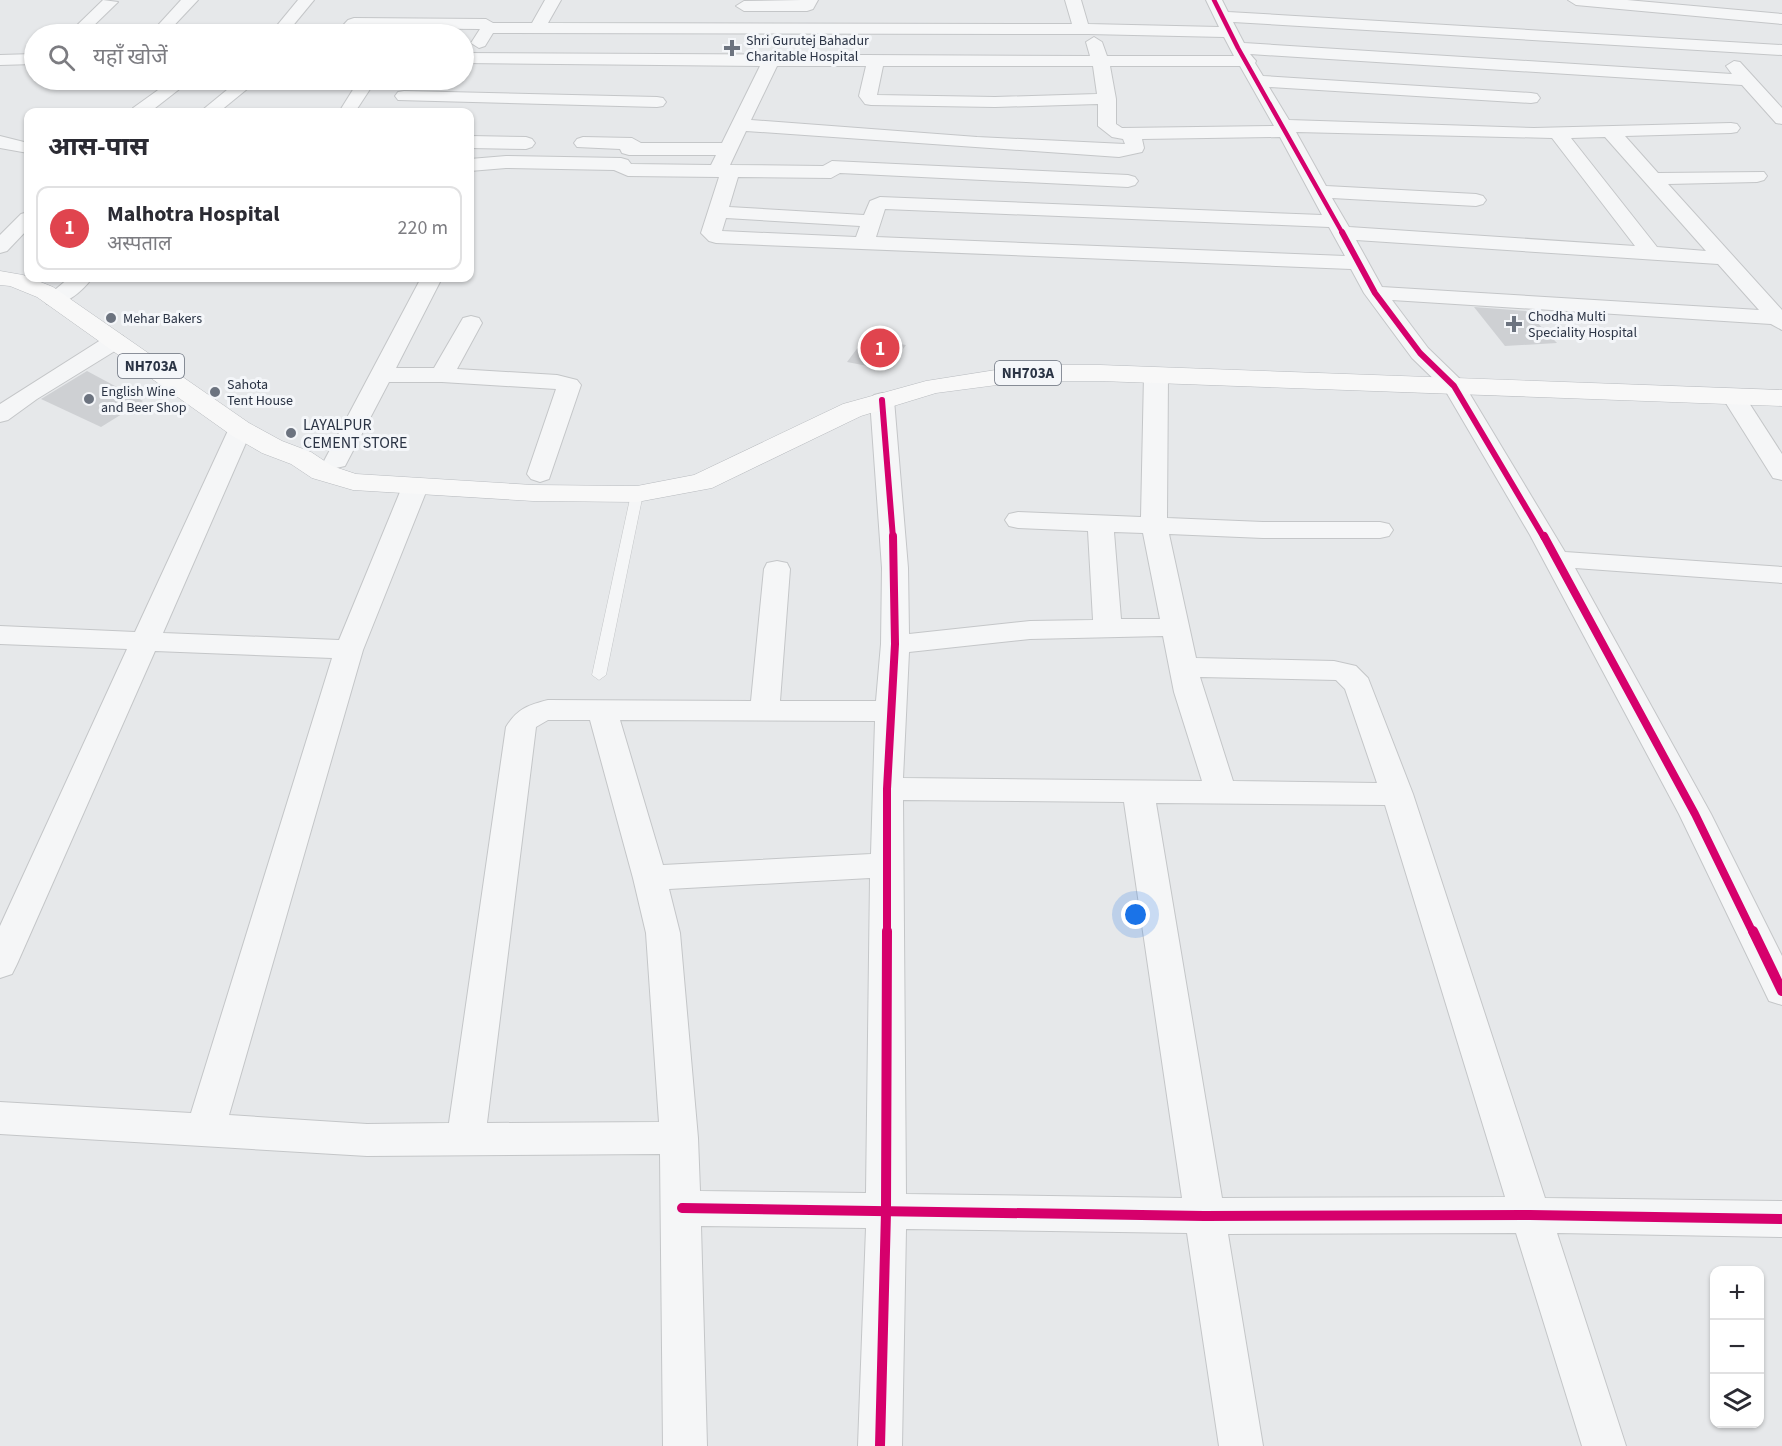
<!DOCTYPE html>
<html lang="hi">
<meta charset="utf-8">
<style>
:root{--surface:#fff;--page:#f7f7f7;--text:#2b2b33;--muted:#7c7c81;--line:#e1e1e2;--accent:#1a73e8}
body{margin:0;font-family:"Source Sans 3","Noto Sans Devanagari",sans-serif;background:var(--page);color:var(--text)}
.controls{position:absolute;right:18px;bottom:18px;display:grid;overflow:hidden;border-radius:12px;box-shadow:0 2px 4px #0004}
.controls button{width:54px;height:54px;display:grid;place-items:center;padding:0;border:0;border-bottom:2px solid var(--line);background:var(--surface);color:var(--text);font:30px sans-serif}
.you{position:absolute;left:1136px;top:915px;width:21px;height:21px;margin:-15px;border:4px solid #fff;border-radius:50%;background:#1a73e8;box-shadow:0 0 0 9px #1a73e833}
.badge{display:grid;place-items:center;width:39px;height:39px;border-radius:50%;background:var(--accent);color:#fff;font-size:20px;font-weight:700}
.pin{position:absolute;translate:-50% -50%;border:3px solid #fff;box-shadow:0 2px 6px #0006}
.list{margin:0;padding:0;list-style:none}
h2{display:flex;justify-content:space-between;align-items:center;height:78px;margin:0;padding:0 24px;font-size:26px}
h2 small{font-size:20px;font-weight:400;color:var(--muted)}
.list li{display:grid;grid-template-columns:39px 1fr auto;gap:18px;align-items:center;box-sizing:border-box;height:84px;margin:0 12px 12px;padding:0 12px;border:2px solid var(--line);border-radius:12px}
.list b{display:block;font-size:22px;white-space:nowrap}
.list p{margin:0;font-size:20px;white-space:nowrap;color:var(--muted)}
.list em{font-size:20px;font-style:normal;color:var(--muted)}
.icon{flex:none;width:33px;height:33px;fill:none;stroke:currentColor;stroke-width:2;stroke-linecap:round;stroke-linejoin:round}
.map{position:relative;flex:none;width:1782px;height:1446px;overflow:hidden}
.search{position:absolute;background:var(--surface);box-shadow:0 2px 4px #0004;left:24px;top:24px;width:450px;height:66px;display:flex;align-items:center;gap:15px;box-sizing:border-box;padding:0 21px;border-radius:33px;color:var(--muted);font-size:22px}
.panel{position:absolute;background:var(--surface);box-shadow:0 2px 4px #0004;left:24px;top:108px;width:450px;height:174px;border-radius:12px}
.map>svg:first-child{display:block}
.building{fill:#ced0d3}
.lines{fill:none;stroke-linecap:round;stroke-linejoin:round}
.service-casing{stroke:#c4c6c8;stroke-width:1}
.minor-casing{stroke:#c4c6c8;stroke-width:2}
.trunk-casing{stroke:#b8bbbf;stroke-width:1}
.service{fill:#f5f6f7;fill-rule:evenodd}
.minor{fill:#f5f6f7;fill-rule:evenodd}
.trunk{fill:#f8f8f8;fill-rule:evenodd}
.cycleway-far3-casing{stroke:#f4f6f9;stroke-width:7}
.cycleway-far2-casing{stroke:#f4f6f9;stroke-width:9}
.cycleway-far1-casing{stroke:#f4f6f9;stroke-width:11}
.cycleway-casing{stroke:#f4f6f9;stroke-width:14}
.cycleway-far3{stroke:#d6006c;stroke-width:4.5}
.cycleway-far2{stroke:#d6006c;stroke-width:6}
.cycleway-far1{stroke:#d6006c;stroke-width:8}
.cycleway{stroke:#d6006c;stroke-width:10}
.poi-dot{fill:#6c737f;stroke:#f4f6f9;stroke-width:2}
.labels{text-anchor:middle;stroke-width:6;stroke-linejoin:round;paint-order:stroke}
.far-poi-label{font-size:14px;fill:#2b3445;stroke:#f4f6f9;text-anchor:start}
.shield{fill:#f4f6f9;stroke:#676e7b;stroke-width:1.5}
.shield-label{font-size:15px;font-weight:bold;fill:#2b3445}
.poi-label{font-size:16px;fill:#2b3445;stroke:#f4f6f9;text-anchor:start}
</style>
<div class="map">
<svg width="1782" height="1446" viewBox="0 0 1782 1446">
<rect width="100%" height="100%" fill="#e6e8ea"/>
<!-- building -->
<g class="building">
<path d="M1474 307 1526 311 1557 343 1505 346Z"/>
<path d="M865 338 906 345 888 370 847 362Z"/>
<path d="M87 371 143 401 101 427 41 399Z"/>
</g>
<g class="lines">
<defs>
<path id="service" d="M637 490 643 494 606 675 599 680 592 675 631 494Z"/>
<g id="minor">
<path d="M103 0 118 2 85 34H68Z"/>
<path d="M181 0H198L166 34H150Z"/>
<path d="M298 0H314L286 34H270Z"/>
<path d="M545 0H561L548 23 1072 24 1065 0H1081L1088 24 1219 27 1206 0H1222L1228 12 1782 45V55L1233 22 1244 43 1732 74 1726 66 1734 61 1740 62 1782 108V124L1776 123 1742 85 1250 54 1256 61 1255 63 1263 76 1531 93 1537 94 1540 98 1537 102 1531 103 1269 87 1289 120 1534 128 1731 123 1737 124 1740 128 1737 132 1731 133 1625 136 1658 173 1764 172 1767 176 1764 180 1757 182 1668 184 1782 310V330L1771 324 1392 300 1428 348 1462 381 1565 552 1782 567V583L1575 568 1711 814 1782 956V1005L1769 1001 1679 814 1530 535 1445 390 1412 358 1364 293 1351 269 716 243 709 241 701 233 719 177 628 176 614 170 506 168 470 171V159L506 156 621 158 628 160 631 164 711 165 716 155H629L622 153 620 149 577 147 574 143 577 139 583 137 632 138 641 143H722L760 66 464 63V53L1090 56 1086 42 1094 37 1102 42 1107 56H1234L1224 37 1088 34 493 33 485 46 479 48 471 43 480 29 358 28 352 34H335L348 20 354 18 486 19 493 23H532ZM777 66H866L859 96 865 104 871 105 995 107 1098 104V126L1112 137 1123 139 1125 144 977 137 751 120ZM883 66H1093L1097 94 995 97 877 95ZM1110 66H1240L1274 126 1122 128 1116 124V99ZM746 131 1119 157 1142 152 1144 148 1142 139 1280 137 1322 215 880 197 870 201 864 215 729 207 738 177 831 178 840 173 1128 187 1135 185 1138 181 1135 177 1128 175 832 161 823 166 730 165ZM1296 132 1552 138 1635 246 1349 227 1332 198 1476 206 1483 204 1486 200 1483 196 1476 194 1326 186ZM1605 137 1706 251 1657 247 1571 138ZM885 209 1329 227 1345 256 876 237ZM726 218 860 226 856 237 722 231ZM1356 240 1718 264 1759 310 1382 287Z"/>
<path d="M802 0H818L813 9 807 11H744L736 6 744 1Z"/>
<path d="M1568 0H1627L1782 14V24L1576 5Z"/>
<path d="M34 54V64L0 65V55Z"/>
<path d="M172 80H191L150 112H130L133 108Z"/>
<path d="M239 80H258L219 112H200Z"/>
<path d="M359 80H376L355 112H339Z"/>
<path d="M404 91 657 97 663 98 666 102 663 106 657 107 398 100 395 96 398 92Z"/>
<path d="M0 136 28 143V153L0 148Z"/>
<path d="M470 136 526 137 532 139 535 143 532 147 526 149 470 148Z"/>
<path d="M28 212V229L7 251 0 253V235L21 214Z"/>
<path d="M69 278H92C83 291 63 308 47 304L44 299Z"/>
<path d="M421 278H442L396 368H434L463 318 471 316 479 318 482 323 457 369 557 375 577 380 581 385 549 479 540 482 531 479 527 474 556 389 442 382H389L345 466 336 468 327 466 324 461Z"/>
<path d="M115 334 123 336 126 341 123 346 37 399 8 420 0 422V404L107 336Z"/>
<path d="M1156 368 1164 370 1168 375 1167 518 1263 522H1380L1389 524 1393 530 1389 536 1380 538H1263L1169 534 1196 658 1334 661 1356 666 1368 678 1413 794 1545 1198 1782 1201V1237L1557 1233 1626 1446H1582L1516 1233 1228 1234 1263 1446H1219L1187 1233 906 1229 902 1446H858L866 1228 701 1226 707 1446H663L660 1154 367 1156 0 1134V1102L191 1113 332 658 155 651 17 964 12 974 0 978V926L127 649 0 644V626L135 632 231 424 240 422 249 424 252 429 163 633 339 640 402 487 406 482 415 479 424 482 428 487 363 650 229 1115 367 1124 449 1123 506 727C517 709 528 705 548 700L751 701 764 569 767 563 777 561 787 563 790 569 780 701H876L881 644 882 568 870 400 874 395 882 393 890 395 894 400 908 568 909 634 1030 621 1093 620 1088 531 1018 528 1009 526 1005 520 1009 514 1018 512 1141 517 1144 375 1148 370ZM1114 532 1143 533 1160 619H1121ZM1163 636 1174 692 1202 781 903 778 909 652 1030 639ZM1200 677 1336 680 1345 689 1377 783 1233 781ZM548 720H590L633 878 646 933 659 1122 487 1123 536 727ZM620 720 875 721 871 854 663 865ZM903 800 1124 802 1182 1198 906 1194ZM1156 803 1385 805 1505 1197 1222 1198ZM870 878 866 1193 700 1191 698 1138 680 933 669 889Z"/>
<path d="M1734 390 1742 392 1782 454V480L1773 478 1722 397 1726 392Z"/>
</g>
<path id="trunk" d="M0 271 23 275 53 287 249 423 282 441 311 452 332 466 356 474 533 485 637 486 694 475 843 404 926 381 1027 365H1100L1782 390V406L1100 381H1027L936 393 861 416 712 488 637 502 533 501 353 490 312 478 291 464 262 453 231 435 37 297 10 286 0 285Z"/>
</defs>
<!-- service casing -->
<use href="#service" class="service-casing"/>
<!-- minor casing -->
<use href="#minor" class="minor-casing"/>
<!-- trunk casing -->
<use href="#trunk" class="trunk-casing"/>
<!-- service -->
<use href="#service" class="service"/>
<!-- minor -->
<use href="#minor" class="minor"/>
<!-- trunk -->
<use href="#trunk" class="trunk"/>
<defs>
<path id="cycleway-far3" d="M1214 0 1238 48 1343 234"/>
<g id="cycleway-far2">
<path d="M1342 232 1375 293 1420 353 1454 386 1544 538"/>
<path d="M882 400 893 538"/>
</g>
<g id="cycleway-far1">
<path d="M1544 536 1695 814 1753 933"/>
<path d="M887 933V789L895 644 893 536"/>
</g>
<g id="cycleway">
<path d="M1753 931 1782 991"/>
<path d="M682 1208 1204 1216 1530 1215 1782 1219"/>
<path d="M880 1446 886 1212 887 931"/>
</g>
</defs>
<!-- cycleway-far3 casing -->
<use href="#cycleway-far3" class="cycleway-far3-casing"/>
<!-- cycleway-far2 casing -->
<use href="#cycleway-far2" class="cycleway-far2-casing"/>
<!-- cycleway-far1 casing -->
<use href="#cycleway-far1" class="cycleway-far1-casing"/>
<!-- cycleway casing -->
<use href="#cycleway" class="cycleway-casing"/>
<!-- cycleway-far3 -->
<use href="#cycleway-far3" class="cycleway-far3"/>
<!-- cycleway-far2 -->
<use href="#cycleway-far2" class="cycleway-far2"/>
<!-- cycleway-far1 -->
<use href="#cycleway-far1" class="cycleway-far1"/>
<!-- cycleway -->
<use href="#cycleway" class="cycleway"/>
</g>
<!-- markers -->
<g class="poi-dot">
<path d="M729 39h6v6h6v6h-6v6h-6v-6h-6v-6h6z"/>
<circle cx="111" cy="318" r="6"/>
<path d="M1511 315h6v6h6v6h-6v6h-6v-6h-6v-6h6z"/>
<circle cx="215" cy="392" r="6"/>
<circle cx="89" cy="399" r="6"/>
<circle cx="291" cy="433" r="6"/>
</g>
<g class="labels">
<!-- far-poi labels -->
<g class="far-poi-label">
<text x="746" y="45">Shri Gurutej Bahadur<tspan x="746" dy="16">Charitable Hospital</tspan></text>
<text x="1528" y="321">Chodha Multi<tspan x="1528" dy="16">Speciality Hospital</tspan></text>
<text x="123" y="323">Mehar Bakers</text>
<text x="227" y="389">Sahota<tspan x="227" dy="16">Tent House</tspan></text>
<text x="101" y="396">English Wine<tspan x="101" dy="16">and Beer Shop</tspan></text>
</g>
<!-- shield labels -->
<g class="shield">
<rect x="118" y="354" width="66" height="24" rx="4.5"/>
<rect x="995" y="361" width="66" height="24" rx="4.5"/>
</g>
<g class="shield-label">
<text x="151" y="371">NH703A</text>
<text x="1028" y="378">NH703A</text>
</g>
<!-- poi labels -->
<g class="poi-label">
<text x="303" y="430">LAYALPUR<tspan x="303" dy="18">CEMENT STORE</tspan></text>
</g>
</g>
</svg>
<div class="controls">
<button>+</button>
<button>−</button>
<button><svg class="icon" aria-label="layers" viewBox="0 0 24 24"><path d="M12 4l9 5-9 5-9-5zM3 14l9 5 9-5"/></svg></button>
</div>
<div class="you"></div>
<div class="pin badge" style="left:880px;top:348px;background:#e0444e">1</div>
<div class="search"><svg class="icon" aria-label="search" viewBox="0 0 24 24"><circle cx="10" cy="10" r="6"/><path d="M15 15l6 6"/></svg>यहाँ खोजें</div>
<section class="panel">
<h2>आस-पास<small></small></h2>
<ul class="list">
<li><span class="badge" style="background:#e0444e">1</span><div><b>Malhotra Hospital</b><p>अस्पताल</p></div><em>220 m</em></li>
</ul>
</section>
</div>
